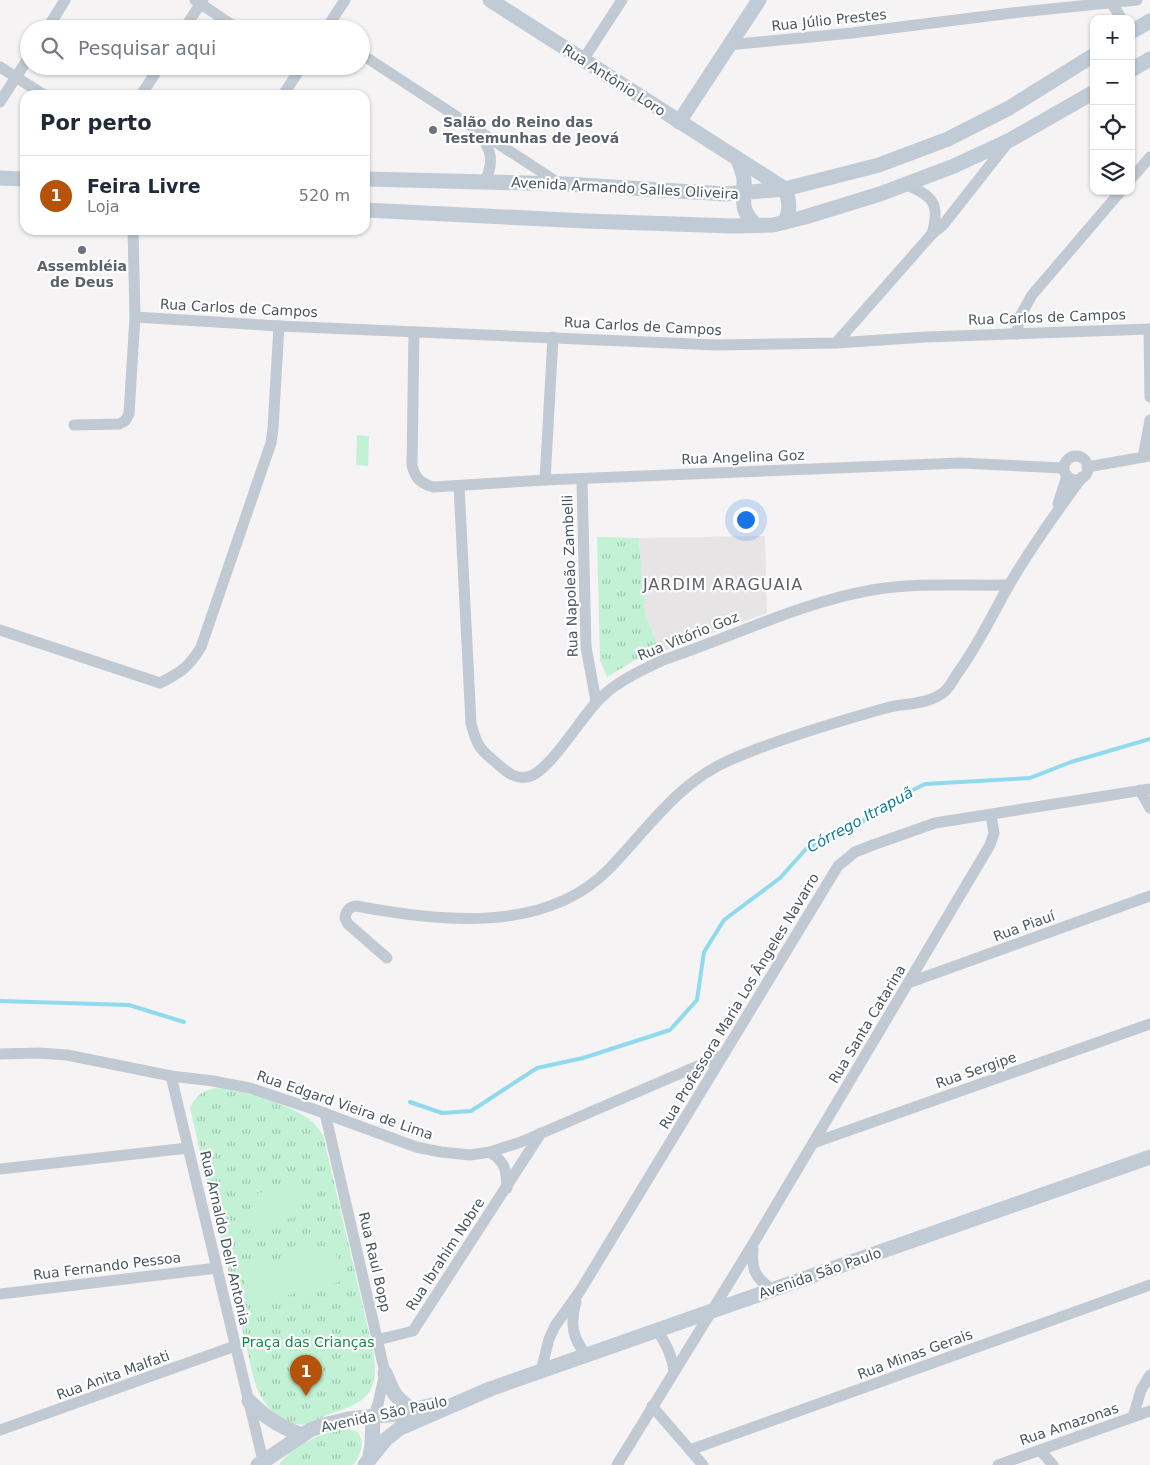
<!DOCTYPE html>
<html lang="pt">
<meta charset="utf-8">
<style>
:root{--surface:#fff;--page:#f6f6f7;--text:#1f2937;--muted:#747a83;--line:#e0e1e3;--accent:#b45309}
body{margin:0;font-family:"DejaVu Sans",sans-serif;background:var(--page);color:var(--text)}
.controls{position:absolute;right:15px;top:15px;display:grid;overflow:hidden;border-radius:10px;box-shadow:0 1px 4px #0004}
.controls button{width:45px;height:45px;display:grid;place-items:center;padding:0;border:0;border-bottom:1px solid var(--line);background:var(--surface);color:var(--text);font:25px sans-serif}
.you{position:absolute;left:745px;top:519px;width:18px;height:18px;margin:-12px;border:4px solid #fff;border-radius:50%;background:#1a73e8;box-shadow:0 0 0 8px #1a73e833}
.badge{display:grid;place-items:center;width:32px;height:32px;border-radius:50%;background:var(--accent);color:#fff;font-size:16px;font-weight:700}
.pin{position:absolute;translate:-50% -41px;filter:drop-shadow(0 1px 2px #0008)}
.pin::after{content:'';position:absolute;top:26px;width:18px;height:15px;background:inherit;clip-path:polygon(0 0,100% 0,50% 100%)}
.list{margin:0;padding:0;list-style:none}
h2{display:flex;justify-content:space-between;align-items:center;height:65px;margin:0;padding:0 20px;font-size:21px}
h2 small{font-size:16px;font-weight:400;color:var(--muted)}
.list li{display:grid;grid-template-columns:32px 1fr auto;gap:15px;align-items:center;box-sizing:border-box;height:80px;padding:0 20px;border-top:1px solid var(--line)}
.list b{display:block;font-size:19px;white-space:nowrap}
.list p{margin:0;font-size:16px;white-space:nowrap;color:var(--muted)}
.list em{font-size:16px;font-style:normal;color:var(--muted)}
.icon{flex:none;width:28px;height:28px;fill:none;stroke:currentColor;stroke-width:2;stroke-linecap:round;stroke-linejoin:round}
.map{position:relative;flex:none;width:1150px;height:1465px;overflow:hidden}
.search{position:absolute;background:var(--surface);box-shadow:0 1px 4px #0004;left:20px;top:20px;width:350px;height:55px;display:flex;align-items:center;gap:12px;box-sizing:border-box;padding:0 18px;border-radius:28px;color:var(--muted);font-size:19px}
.panel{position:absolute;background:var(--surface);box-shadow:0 1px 4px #0004;left:20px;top:90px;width:350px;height:145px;border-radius:15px}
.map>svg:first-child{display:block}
.education{fill:#e6e4e5}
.park{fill:url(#park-tufts)}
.pitch{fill:#c3f1d5}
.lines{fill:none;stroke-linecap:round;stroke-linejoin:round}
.stream{stroke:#90daee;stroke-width:4}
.street{stroke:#c1cad2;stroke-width:11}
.secondary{stroke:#c1cbd6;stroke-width:15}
.worship-dot{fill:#6b7280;stroke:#fff;stroke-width:2}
.labels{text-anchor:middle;stroke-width:4.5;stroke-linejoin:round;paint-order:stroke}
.street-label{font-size:14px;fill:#4a5661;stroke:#fff}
.worship-label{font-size:14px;font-weight:bold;fill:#5b616d;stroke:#fff;text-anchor:start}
.park-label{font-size:14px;fill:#17864f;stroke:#fff}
.water-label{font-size:15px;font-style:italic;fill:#0c7c9b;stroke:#fff}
.quarter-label{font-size:16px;letter-spacing:1px;fill:#5f6368;stroke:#fff}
</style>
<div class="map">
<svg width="1150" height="1465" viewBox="0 0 1150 1465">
<defs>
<pattern id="park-tufts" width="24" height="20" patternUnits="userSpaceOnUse" patternTransform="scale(1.25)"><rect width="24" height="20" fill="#c3f1d5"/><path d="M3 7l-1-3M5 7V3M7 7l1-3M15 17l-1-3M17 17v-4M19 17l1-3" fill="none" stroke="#a0c6b0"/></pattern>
</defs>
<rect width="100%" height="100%" fill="#f5f3f3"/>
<!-- education -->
<path class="education" d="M765 536 767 613 661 652 645 614 639 538Z"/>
<!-- park -->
<g class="park">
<path d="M597 537 639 538 645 614 661 652 642 656 607 677 600 660Z"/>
<path d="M216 1088C242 1090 278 1101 301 1114 310 1118 318 1127 323 1135L373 1350C380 1392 368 1402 330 1414 322 1417 313 1422 305 1424 281 1428 261 1402 255 1383L190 1108C196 1095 202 1091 216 1088Z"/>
<path d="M349 1429 358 1432C365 1444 361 1455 353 1465H279C289 1447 329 1428 349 1429Z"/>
</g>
<!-- pitch -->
<g class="pitch">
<path d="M357 435 369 436 368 466 356 465Z"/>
<path d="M296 1184 304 1215 256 1227 248 1196Z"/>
<path d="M334 1246 343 1281 250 1305 241 1269Z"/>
</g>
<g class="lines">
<!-- stream -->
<g class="stream">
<path d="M0 1001 129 1005 184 1022"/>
<path d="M410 1102 442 1113 471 1111 537 1068 583 1058 670 1030 697 1000 704 952 724 920 780 878 806 849 845 833 901 796 925 784 1030 778 1071 762 1150 739"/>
</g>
<!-- street -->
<g class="street">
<path d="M195 0 238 29"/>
<path d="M1111 3 1122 19"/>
<path d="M47 29 65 0"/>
<path d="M184 29 203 0"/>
<path d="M326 29 345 0"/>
<path d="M729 45 852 33 1012 13 1137 0"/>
<path d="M361 54 560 184"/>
<path d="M583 60 622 0"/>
<path d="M0 67 44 95"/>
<path d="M141 95 160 66"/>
<path d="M283 95 302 66"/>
<path d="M0 102 29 57"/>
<path d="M480 133C492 153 494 161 485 182"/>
<path d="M1131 179 1150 157"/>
<path d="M904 184C932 195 941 203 932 234"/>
<path d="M135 317 279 326 716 345 836 343 926 337 1150 329"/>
<path d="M1149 329 1150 397"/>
<path d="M414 332 412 465C415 478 420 483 433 487L545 480 960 463 1063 468"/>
<path d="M1017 334 1019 318 1032 295 1121 191"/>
<path d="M836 343 932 234 943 225 1009 141"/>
<path d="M74 425 119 424 125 421 129 414 135 317 133 230"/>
<circle cx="1076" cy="468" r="12"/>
<path d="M1143 457 1150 420"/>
<path d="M1087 467 1150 456"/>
<path d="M582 479 586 647 596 701"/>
<path d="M545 480 553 337"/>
<path d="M459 486 471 723C477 748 481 750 500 766 508 773 515 779 527 777 548 774 580 719 596 703 613 683 640 671 663 660 732 637 799 603 872 590 917 582 964 586 1009 585"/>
<path d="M1058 504 1067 476"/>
<path d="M0 630 160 683C180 673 189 667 201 647L271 443 273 428 279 326"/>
<path d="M1140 790 1150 808"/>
<path d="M387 958 348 924 345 918C346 910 349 907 356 906 438 921 544 935 609 869 648 829 677 783 730 760 778 739 836 722 886 708 904 703 928 705 944 692 949 688 953 680 957 674 977 647 991 617 1008 587 1030 549 1056 513 1082 477"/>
<path d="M908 983 1150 896"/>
<path d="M0 1054 39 1053 67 1055 171 1076 213 1081 250 1088 313 1109 416 1147 441 1152 470 1155 490 1152 521 1142 723 1055"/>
<path d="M171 1076 264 1465"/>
<path d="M325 1113 385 1373 378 1404 373 1417"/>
<path d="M813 1143 1150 1024"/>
<path d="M490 1152C506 1163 506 1169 507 1188"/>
<path d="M0 1169 188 1148"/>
<path d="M753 1249C751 1269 755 1278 773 1290"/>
<path d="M0 1294 217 1268"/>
<path d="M576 1302C570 1323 572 1339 587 1355"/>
<path d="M657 1330C666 1344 672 1355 674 1371"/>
<path d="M377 1340 413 1331 541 1133"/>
<path d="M541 1371 549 1339 555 1326 580 1291 838 866 855 852 873 845 935 823 1150 789"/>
<path d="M652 1406 703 1465"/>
<path d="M1133 1417 1141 1390 1150 1375"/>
<path d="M0 1430 235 1346"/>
<path d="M690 1450 1150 1285"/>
<path d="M1040 1450 1053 1465"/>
<path d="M617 1465 753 1244 990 845 994 833 991 815"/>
<path d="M998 1465 1150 1411"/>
</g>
<!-- secondary -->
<g class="secondary">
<path d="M490 0 785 189"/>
<path d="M1131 32 1150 21"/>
<path d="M1131 70 1150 59"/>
<path d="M679 122 759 0"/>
<path d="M738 160C741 168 745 176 744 184 744 203 740 210 756 225"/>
<path d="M0 178 25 179"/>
<path d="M365 179 565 184 726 194 785 189 879 165 948 139 1009 108 1094 55"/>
<path d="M365 210 586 221 733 226 773 225 805 217 880 194 954 166 1010 140 1094 92"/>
<path d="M785 222C790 210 790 202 785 189"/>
<path d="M385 1373C393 1393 395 1398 413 1410"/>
<path d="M249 1401C265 1417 280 1427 302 1435"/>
<path d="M370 1456 372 1445 373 1417"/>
<path d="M258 1465 310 1430 324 1425 348 1419 395 1414 433 1405"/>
<path d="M365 1465 385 1440 400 1428 490 1389 1150 1157"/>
</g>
</g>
<!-- markers -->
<g class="worship-dot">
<circle cx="433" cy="130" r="5"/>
<circle cx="82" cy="250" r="5"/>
</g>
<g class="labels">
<!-- street labels -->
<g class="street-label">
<text transform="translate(829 20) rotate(-6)" y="5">Rua Júlio Prestes</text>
<text transform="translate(614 80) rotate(33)" y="5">Rua Antônio Loro</text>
<text transform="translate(625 188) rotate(3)" y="5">Avenida Armando Salles Oliveira</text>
<text transform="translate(239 308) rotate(3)" y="5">Rua Carlos de Campos</text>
<text transform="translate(1047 317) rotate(-2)" y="5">Rua Carlos de Campos</text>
<text transform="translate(643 326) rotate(3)" y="5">Rua Carlos de Campos</text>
<text transform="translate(743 457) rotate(-2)" y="5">Rua Angelina Goz</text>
<text transform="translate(570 576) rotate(-92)" y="5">Rua Napoleão Zambelli</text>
<text transform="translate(688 636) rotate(-22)" y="5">Rua Vitório Goz</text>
<text transform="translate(1024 926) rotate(-20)" y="5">Rua Piauí</text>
<text transform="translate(739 1001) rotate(-59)" y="5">Rua Professora Maria Los Ângeles Navarro</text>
<text transform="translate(867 1024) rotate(-59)" y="5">Rua Santa Catarina</text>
<text transform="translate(976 1070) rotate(-19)" y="5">Rua Sergipe</text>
<text transform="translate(345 1105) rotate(19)" y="5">Rua Edgard Vieira de Lima</text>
<text transform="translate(225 1238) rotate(77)" y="5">Rua Arnaldo Dell' Antonia</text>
<text transform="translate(445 1254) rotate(-57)" y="5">Rua Ibrahim Nobre</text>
<text transform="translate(375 1262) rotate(77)" y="5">Rua Raul Bopp</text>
<text transform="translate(107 1266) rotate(-7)" y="5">Rua Fernando Pessoa</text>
<text transform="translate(820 1273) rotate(-19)" y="5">Avenida São Paulo</text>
<text transform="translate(915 1354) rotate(-20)" y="5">Rua Minas Gerais</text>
<text transform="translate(113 1375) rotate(-20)" y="5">Rua Anita Malfati</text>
<text transform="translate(384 1414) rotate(-12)" y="5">Avenida São Paulo</text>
<text transform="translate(1069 1424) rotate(-19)" y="5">Rua Amazonas</text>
</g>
<!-- worship labels -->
<g class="worship-label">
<text x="443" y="127">Salão do Reino das<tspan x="443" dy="16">Testemunhas de Jeová</tspan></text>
<text x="82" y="271" text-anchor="middle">Assembléia<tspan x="82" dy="16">de Deus</tspan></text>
</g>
<!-- park labels -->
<g class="park-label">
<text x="308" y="1347">Praça das Crianças</text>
</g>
<!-- water labels -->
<g class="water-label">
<text transform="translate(860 820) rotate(-29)" y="5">Córrego Itrapuã</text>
</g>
<!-- quarter labels -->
<g class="quarter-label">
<text x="723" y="590">JARDIM ARAGUAIA</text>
</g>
</g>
</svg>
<div class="controls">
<button>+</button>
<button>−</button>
<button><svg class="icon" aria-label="locate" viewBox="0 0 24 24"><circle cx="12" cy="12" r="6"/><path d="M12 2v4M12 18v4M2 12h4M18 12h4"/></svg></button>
<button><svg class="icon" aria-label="layers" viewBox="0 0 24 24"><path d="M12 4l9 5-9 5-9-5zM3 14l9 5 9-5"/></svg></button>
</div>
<div class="you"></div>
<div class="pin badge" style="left:306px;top:1396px">1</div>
<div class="search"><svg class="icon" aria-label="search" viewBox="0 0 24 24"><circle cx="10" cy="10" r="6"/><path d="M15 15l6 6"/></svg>Pesquisar aqui</div>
<section class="panel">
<h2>Por perto<small></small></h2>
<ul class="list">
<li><span class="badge">1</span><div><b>Feira Livre</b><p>Loja</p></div><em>520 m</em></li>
</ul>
</section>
</div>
